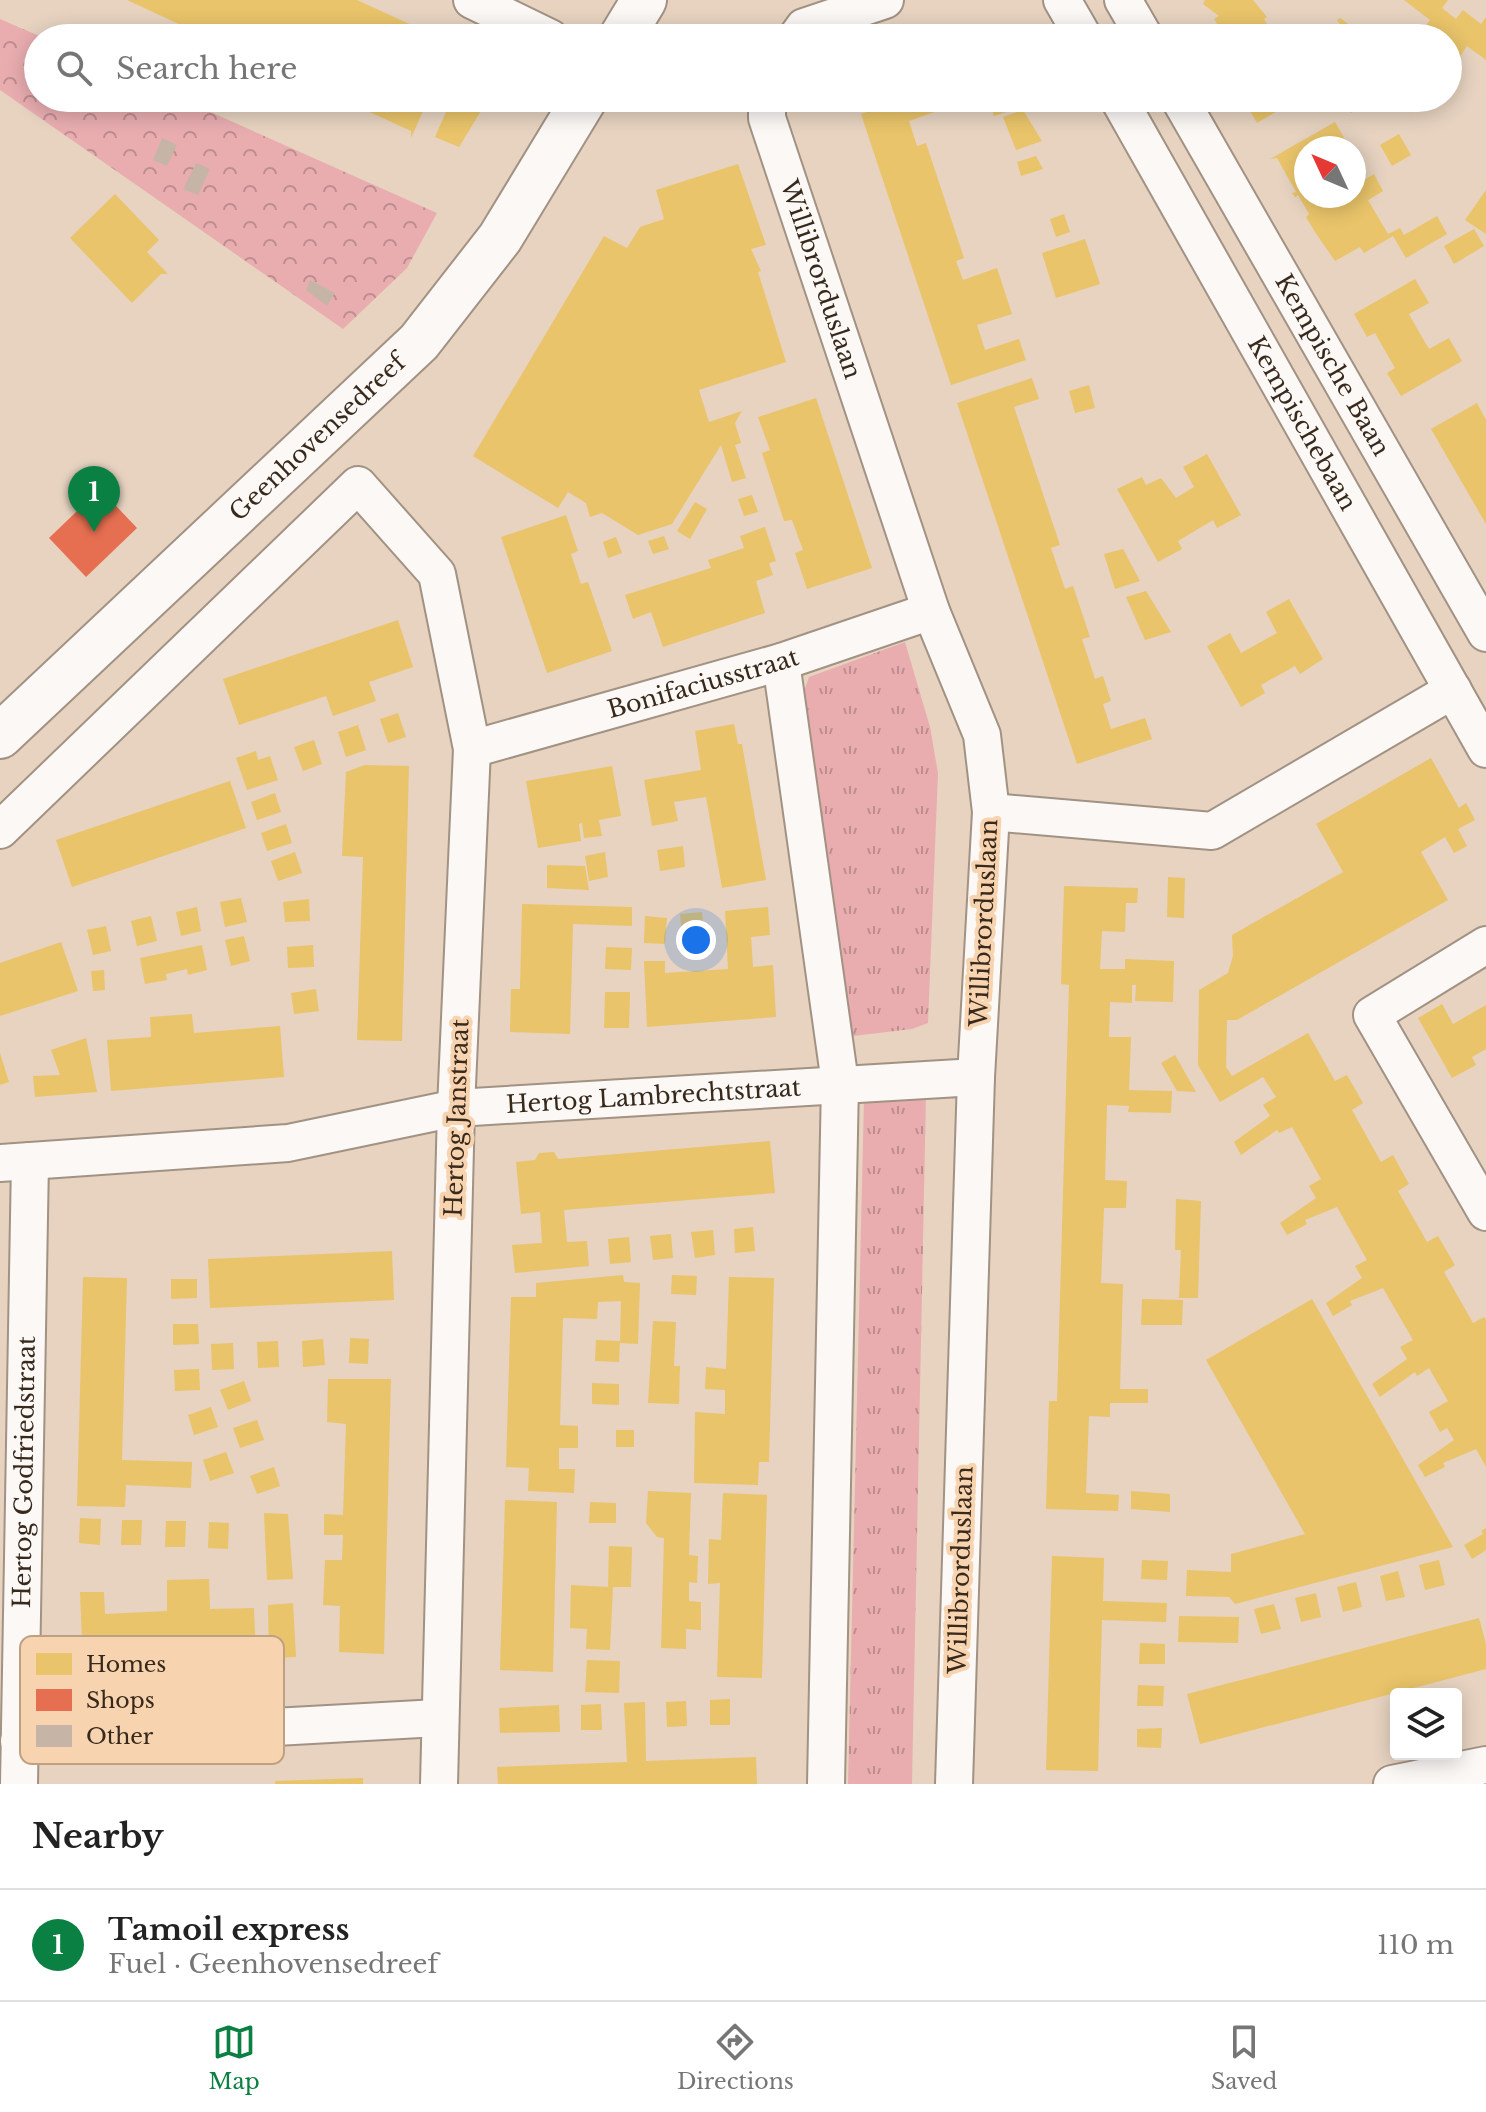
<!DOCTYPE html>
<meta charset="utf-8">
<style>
:root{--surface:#fff;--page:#f2f2f2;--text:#222;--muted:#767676;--line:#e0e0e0;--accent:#0b8043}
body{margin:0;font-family:"Libre Baskerville",serif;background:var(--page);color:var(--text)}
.controls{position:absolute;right:24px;bottom:24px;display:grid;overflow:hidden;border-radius:8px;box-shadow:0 4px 20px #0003}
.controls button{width:72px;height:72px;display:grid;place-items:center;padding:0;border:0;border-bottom:2px solid var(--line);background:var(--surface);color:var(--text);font:40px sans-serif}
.compass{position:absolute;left:1294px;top:136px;width:72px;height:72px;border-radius:50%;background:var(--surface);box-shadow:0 4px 20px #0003;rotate:314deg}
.you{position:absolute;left:696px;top:940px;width:28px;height:28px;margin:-20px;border:6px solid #fff;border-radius:50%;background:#1a73e8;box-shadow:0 0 0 12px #1a73e833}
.badge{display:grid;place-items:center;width:52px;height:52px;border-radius:50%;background:var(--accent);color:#fff;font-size:26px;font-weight:700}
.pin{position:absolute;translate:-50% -66px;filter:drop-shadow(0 2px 4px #0008)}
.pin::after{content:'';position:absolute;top:42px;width:28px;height:24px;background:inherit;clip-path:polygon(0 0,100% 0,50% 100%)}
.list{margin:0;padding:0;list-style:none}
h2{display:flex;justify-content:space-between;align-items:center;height:104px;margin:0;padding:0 32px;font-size:34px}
h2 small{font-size:26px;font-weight:400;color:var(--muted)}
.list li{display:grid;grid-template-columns:52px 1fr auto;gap:24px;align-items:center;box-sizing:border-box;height:112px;padding:0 32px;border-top:2px solid var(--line)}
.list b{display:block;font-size:30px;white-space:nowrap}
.list p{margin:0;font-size:26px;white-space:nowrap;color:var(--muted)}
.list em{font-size:26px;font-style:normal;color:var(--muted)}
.icon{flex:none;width:44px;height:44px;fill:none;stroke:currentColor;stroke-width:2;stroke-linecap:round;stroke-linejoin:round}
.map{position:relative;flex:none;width:1486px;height:1784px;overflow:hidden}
.search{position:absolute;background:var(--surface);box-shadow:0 4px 20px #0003;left:24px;right:24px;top:24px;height:88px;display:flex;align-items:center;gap:20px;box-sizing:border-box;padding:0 28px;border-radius:44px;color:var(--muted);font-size:30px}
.sheet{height:216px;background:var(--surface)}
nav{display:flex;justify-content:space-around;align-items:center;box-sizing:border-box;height:112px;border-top:2px solid var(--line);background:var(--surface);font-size:22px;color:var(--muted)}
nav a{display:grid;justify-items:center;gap:4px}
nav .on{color:var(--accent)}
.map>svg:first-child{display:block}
.grass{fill:url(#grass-tufts)}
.forest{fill:url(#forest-crowns)}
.homes{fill:#e9c46a}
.shops{fill:#e76f51}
.building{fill:#c6b4a7}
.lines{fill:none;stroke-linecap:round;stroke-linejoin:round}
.minor-casing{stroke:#a19283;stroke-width:40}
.tertiary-casing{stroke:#a19283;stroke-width:48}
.minor{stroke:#fbf8f6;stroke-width:36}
.tertiary{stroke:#fbf8f6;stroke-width:44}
.labels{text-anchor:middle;stroke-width:8;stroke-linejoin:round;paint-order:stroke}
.street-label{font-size:24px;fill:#37291b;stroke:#f8d3af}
.key{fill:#f8d3af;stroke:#bea083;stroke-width:2}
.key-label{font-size:22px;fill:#37291b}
</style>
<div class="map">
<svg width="1486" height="1784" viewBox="0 0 1486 1784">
<defs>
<pattern id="grass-tufts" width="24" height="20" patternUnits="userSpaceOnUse" patternTransform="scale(2)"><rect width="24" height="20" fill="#e9adb0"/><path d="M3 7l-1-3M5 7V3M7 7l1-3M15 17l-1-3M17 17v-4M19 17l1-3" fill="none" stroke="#be8d8e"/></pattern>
<pattern id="forest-crowns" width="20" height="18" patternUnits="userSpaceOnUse" patternTransform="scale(2)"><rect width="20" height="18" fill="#e9adb0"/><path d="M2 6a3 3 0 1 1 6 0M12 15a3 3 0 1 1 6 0" fill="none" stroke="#be8d8e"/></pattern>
</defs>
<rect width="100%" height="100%" fill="#e7d3c0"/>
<!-- grass -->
<g class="grass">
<path d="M905 642 930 727 938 773 928 1023 912 1029 853 1036 799 705 809 677Z"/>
<path d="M926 1094 912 1784H848L864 1099Z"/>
</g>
<!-- forest -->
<path class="forest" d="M0 19 44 38H38V98H179L437 213 407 268 343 329 0 90Z"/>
<!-- homes -->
<g class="homes">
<path d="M127 0H357L440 38H209Z"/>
<path d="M1205 0H1253L1267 17 1264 19 1275 38H1221L1225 36 1214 19 1219 16 1203 4Z"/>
<path d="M1404 0H1448L1442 8 1456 19 1463 10 1481 24 1486 17V60L1467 46 1448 74V38H1416L1430 20Z"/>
<path d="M1340 18 1355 29 1350 38 1337 20Z"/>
<path d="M339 98H429L411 138V131Z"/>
<path d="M452 98 487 101 459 147 435 137Z"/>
<path d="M907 98H940L943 109 909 121 917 146 926 143 964 258 956 261 963 280 997 268 1012 314 977 325 985 350 1019 339 1026 360 951 385 861 114Z"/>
<path d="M988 98H1008L1012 110 994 116Z"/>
<path d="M1243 98H1299L1257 123Z"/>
<path d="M1342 98H1377L1351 113Z"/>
<path d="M1023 110 1042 141 1016 150 1003 117Z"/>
<path d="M1335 122 1350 148H1306V196H1354V174L1359 183 1374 174 1383 191 1368 200 1388 234 1400 228 1404 235 1437 216 1447 234 1406 258 1393 236 1364 253 1360 247 1335 261 1315 232 1306 217 1309 214 1298 195 1295 197 1292 193 1296 192 1277 158 1270 159Z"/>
<path d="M1399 134 1411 155 1392 166 1380 145Z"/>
<path d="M1036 156 1043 169 1021 176 1017 162Z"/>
<path d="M738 164 766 245 751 249 761 271 758 272 786 362 699 390 709 422 742 411 735 423 741 443 735 445 746 478 732 482 721 445 672 524 638 535 602 513 590 517 586 503 568 492 558 508 473 456 604 236 627 248 640 227 664 219 656 190Z"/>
<path d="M1486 190V234L1465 220Z"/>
<path d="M115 194 159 240 147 252 168 274H161L132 303 70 238Z"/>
<path d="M1064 214 1070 232 1056 237 1050 219Z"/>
<path d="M1474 229 1484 246 1454 264 1444 246Z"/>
<path d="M1085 239 1100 284 1056 298 1042 253Z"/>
<path d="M1415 279 1429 303 1409 314 1419 332 1429 349 1449 338 1462 361 1401 396 1387 373 1395 368 1375 333 1367 337 1354 314Z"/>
<path d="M1032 378 1039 399 1014 407 1060 545 1051 548 1065 589 1073 586 1090 637 1082 639 1095 679 1103 676 1111 701 1103 704 1111 729 1145 718 1152 739 1077 764 957 403Z"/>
<path d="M1089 385 1095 408 1075 413 1069 391Z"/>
<path d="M816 398 872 568 807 589 795 553 803 550 792 520 784 521 762 453 770 450 758 417Z"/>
<path d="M1477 403 1486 420V524L1431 429Z"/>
<path d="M1207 454 1241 515 1217 528 1213 520 1178 541 1182 549 1158 562 1117 489 1142 477 1146 485 1161 478 1176 498 1194 487 1183 467Z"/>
<path d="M752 495 758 512 744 516 738 499Z"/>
<path d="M695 502 707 509 690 539 677 531Z"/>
<path d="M566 515 578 551 571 554 581 584 588 582 612 651 547 673 501 537Z"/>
<path d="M765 527 776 561 769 563 773 575 756 581 765 613 663 647 651 612 633 619 625 595 711 568 708 560 744 548 740 536Z"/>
<path d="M664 536 669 549 653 554 648 541Z"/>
<path d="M616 537 622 553 608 558 603 542Z"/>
<path d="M1123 549 1140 581 1115 589 1104 554Z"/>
<path d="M1146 591 1171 632 1145 640 1126 597Z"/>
<path d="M1289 599 1323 659 1300 674 1295 666 1261 685 1265 693 1241 707 1207 646 1230 633 1241 653 1277 633 1266 612Z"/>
<path d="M398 620 413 667 369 682 376 701 333 716 326 696 239 725 223 679Z"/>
<path d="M398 713 406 737 388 743 380 719Z"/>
<path d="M734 724 738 744H742L766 880 722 888 706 797 674 802 678 821 652 826 644 780 701 770 695 731Z"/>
<path d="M358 725 366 750 346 757 338 732Z"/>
<path d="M314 740 322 764 303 771 294 747Z"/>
<path d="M256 751 258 760 270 756 278 780 247 790 236 758Z"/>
<path d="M1431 758 1459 808 1466 803 1475 820 1458 829 1467 846 1454 853 1445 837 1421 852 1448 900 1237 1020H1227L1226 1067 1232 1076 1308 1033 1335 1081 1347 1075 1363 1103 1352 1110 1381 1162 1393 1155 1409 1184 1398 1191 1427 1242 1438 1236 1455 1265 1444 1272 1473 1323 1484 1317 1486 1320V1467L1476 1449 1443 1463 1445 1467 1425 1477 1418 1465 1454 1440 1447 1428 1440 1432 1429 1412 1448 1401 1429 1368 1417 1376 1415 1372 1380 1397 1372 1384 1407 1359 1400 1347 1413 1340 1383 1288 1350 1301 1352 1305 1333 1316 1326 1303 1362 1278 1355 1266 1367 1260 1337 1207 1305 1220 1307 1224 1287 1235 1280 1223 1316 1198 1309 1186 1321 1179 1292 1127 1279 1133 1277 1130 1241 1155 1234 1142 1270 1116 1263 1105 1276 1097 1263 1077 1220 1102 1198 1065 1199 990 1228 973 1233 956 1232 935 1343 872 1316 824Z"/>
<path d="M365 765 409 766 402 1041 357 1040 363 857 342 856 346 772Z"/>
<path d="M612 766 621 816 599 820 602 836 584 838 582 823 579 824 581 841 538 848 526 781Z"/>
<path d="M230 781 246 828 72 887 56 840Z"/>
<path d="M275 793 281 812 257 820 251 802Z"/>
<path d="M286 824 292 843 267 851 261 833Z"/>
<path d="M683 846 685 867 660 871 657 850Z"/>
<path d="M295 852 302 873 278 881 271 861Z"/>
<path d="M605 852 608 877 589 881 585 856Z"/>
<path d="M547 865 585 866 589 890 547 888Z"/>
<path d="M1168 877 1185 878 1184 918 1167 917Z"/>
<path d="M1064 886 1138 888 1137 903H1126L1125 932 1102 931 1100 969H1125V959L1174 961 1173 1002 1135 1001 1136 985H1132V1003L1110 1002 1109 1037H1131L1129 1090 1172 1091 1171 1113 1128 1112 1129 1106 1107 1105 1105 1180 1127 1181 1126 1208H1104L1101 1283 1123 1284 1120 1389H1148V1403H1110V1417L1089 1416 1086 1493 1119 1495 1118 1511 1046 1509 1049 1401H1057L1069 985 1061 984Z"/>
<path d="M241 898 247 922 225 927 220 902Z"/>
<path d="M309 899 310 921 285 922 283 902Z"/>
<path d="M522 904 632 907V926L573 924 570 1034 510 1032 511 989H520Z"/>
<path d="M197 907 201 931 181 936 176 912Z"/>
<path d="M768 907 770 935 751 937 753 967 773 965 776 1017 647 1027 644 961H665V973L728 969 725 911Z"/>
<path d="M702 912 704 937 682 939 680 914Z"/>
<path d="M151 916 157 941 137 946 131 921Z"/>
<path d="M645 916 667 918 665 944 644 943Z"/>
<path d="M106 926 111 951 93 955 87 930Z"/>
<path d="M244 936 250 961 231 966 225 940Z"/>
<path d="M61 942 78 991 0 1016V963Z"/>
<path d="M202 945 207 970 188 975 187 969 166 974 167 980 145 984 140 958Z"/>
<path d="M313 945 314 967 288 968 287 947Z"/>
<path d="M606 947 632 948 631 970 605 969Z"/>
<path d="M104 970 105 990 93 991 91 971Z"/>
<path d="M316 989 319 1011 294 1014 291 993Z"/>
<path d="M605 992H630L629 1028H604Z"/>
<path d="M1442 1004 1453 1024 1486 1005V1049L1472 1057 1476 1065 1452 1078 1418 1018Z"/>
<path d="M192 1014 194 1033 280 1026 284 1077 111 1091 107 1040 151 1037 150 1017Z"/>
<path d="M86 1038 97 1092 35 1097 33 1076 60 1075 51 1050Z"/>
<path d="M0 1053 9 1082 0 1085Z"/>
<path d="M1175 1055 1196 1092 1177 1091 1161 1063Z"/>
<path d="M770 1141 775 1193 564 1210 567 1242 587 1241 589 1266 515 1273 512 1245 542 1243 540 1212 521 1214 516 1162 535 1160 539 1153 554 1152 558 1159Z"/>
<path d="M1176 1199 1201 1201 1198 1298H1179L1181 1250H1175Z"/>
<path d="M753 1227 755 1251 735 1253 734 1229Z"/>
<path d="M713 1230 715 1255 695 1258 691 1232Z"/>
<path d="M671 1234 673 1258 653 1260 650 1236Z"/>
<path d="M629 1237 631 1262 610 1264 608 1239Z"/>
<path d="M392 1251 394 1300 210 1308 208 1259Z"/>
<path d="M623 1275 624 1282 640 1283 638 1344 620 1343 621 1301 598 1302 597 1319 563 1318 560 1425 578 1426V1448H559V1469H575L574 1493 528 1491 529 1468 506 1467 511 1297H536V1283Z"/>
<path d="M672 1275 697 1276 696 1295 671 1294Z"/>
<path d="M83 1277 127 1278 122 1460 192 1462 191 1488 126 1485 125 1507 77 1506Z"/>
<path d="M729 1277 774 1278 769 1462H759L758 1485 694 1483 695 1412 725 1414V1390L705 1389 706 1367 726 1369Z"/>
<path d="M171 1279H197V1298L171 1299Z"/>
<path d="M1142 1299 1183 1300 1182 1325H1141Z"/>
<path d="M1312 1299 1453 1547 1235 1604 1229 1597 1186 1596 1187 1570 1231 1572V1554L1305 1534 1206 1360Z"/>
<path d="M653 1321 676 1322 674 1366H680L679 1404 648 1403Z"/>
<path d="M173 1324H198L199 1344 173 1345Z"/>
<path d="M350 1338 369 1339 368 1364 349 1363Z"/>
<path d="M323 1339 325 1365 303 1367 302 1341Z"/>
<path d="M596 1340 620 1341 619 1362 595 1361Z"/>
<path d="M278 1341 279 1367 258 1368 257 1342Z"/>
<path d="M233 1343 234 1369 212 1370 211 1344Z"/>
<path d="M199 1369 200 1390 175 1391 174 1370Z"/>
<path d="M328 1379H391L384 1654 339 1652 340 1606 323 1605 325 1560H342L343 1535H324V1514L343 1515 346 1424 327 1422Z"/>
<path d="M244 1381 251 1401 228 1410 220 1390Z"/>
<path d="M592 1383 619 1384V1405L592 1404Z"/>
<path d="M211 1407 218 1427 194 1435 188 1415Z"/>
<path d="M257 1420 264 1440 240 1448 233 1428Z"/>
<rect x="616" y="1430" width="18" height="17"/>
<path d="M226 1452 234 1473 210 1481 203 1460Z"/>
<path d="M274 1467 280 1486 257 1494 250 1476Z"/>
<path d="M648 1491 691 1493 689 1555 698 1556 697 1583 689 1582V1601L701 1602V1630L686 1629V1649L661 1648 664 1538 657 1537 646 1523Z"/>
<path d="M1131 1491 1170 1494V1512L1131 1509Z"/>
<path d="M723 1493 767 1495 762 1678 717 1677 720 1583 708 1584 709 1539 721 1540Z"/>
<path d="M505 1500 557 1502 553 1672 500 1670Z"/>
<path d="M590 1502 616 1503V1523H589Z"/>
<path d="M264 1513 288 1514 293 1579 267 1580Z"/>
<path d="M80 1518 101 1519 100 1545 79 1543Z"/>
<path d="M122 1520H142L141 1545H121Z"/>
<path d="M166 1521H186L185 1547H165Z"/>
<path d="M209 1522 229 1523 228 1549 208 1548Z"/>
<path d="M1486 1528V1550L1472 1559 1464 1545 1483 1534 1481 1531Z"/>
<path d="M609 1546 632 1547 631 1587H613L610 1650 586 1649 587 1629 570 1628 571 1585 608 1587Z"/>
<path d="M1052 1556 1104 1558 1103 1601 1167 1603 1166 1622 1102 1620 1098 1771 1046 1770Z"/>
<path d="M1142 1560 1168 1561 1167 1580 1141 1579Z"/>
<path d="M1439 1560 1445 1585 1425 1590 1419 1565Z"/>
<path d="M1398 1571 1405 1597 1386 1601 1380 1576Z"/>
<path d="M209 1579 210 1609 254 1608 256 1659 83 1666 80 1592H104L105 1614 167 1611V1580Z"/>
<path d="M1356 1582 1362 1607 1343 1612 1337 1587Z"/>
<path d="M1316 1593 1321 1617 1301 1622 1295 1598Z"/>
<path d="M293 1603 296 1657 269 1658 268 1605Z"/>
<path d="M1274 1604 1281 1629 1261 1634 1254 1609Z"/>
<path d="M1179 1616 1239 1617 1238 1643 1178 1642Z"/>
<path d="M1479 1618 1486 1644V1669L1200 1744 1187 1694Z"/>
<path d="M1140 1643 1165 1644V1664H1139Z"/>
<path d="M587 1660 620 1661 619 1693 585 1692Z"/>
<path d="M1138 1685 1164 1686 1163 1706H1137Z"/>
<path d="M730 1699V1725H710V1700Z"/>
<path d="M686 1701 687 1726 667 1727 666 1702Z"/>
<path d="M645 1702 646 1761 756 1757 757 1784H498L497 1767 627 1762 624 1703Z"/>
<path d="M601 1704 602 1730H581V1705Z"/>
<path d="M559 1705 560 1732 500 1733 499 1708Z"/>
<path d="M1162 1728 1161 1748 1137 1747V1729Z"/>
<path d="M363 1778V1784H275V1781Z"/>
</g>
<!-- shops -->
<path class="shops" d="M100 489 137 528 86 577 49 538Z"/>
<!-- building -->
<g class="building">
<path d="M162 138 177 145 167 166 153 160Z"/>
<path d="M196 163 210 169 198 195 183 189Z"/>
<path d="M310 280 335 293 327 306 306 290Z"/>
</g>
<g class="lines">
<defs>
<g id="minor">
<path d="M472 0 550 38"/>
<path d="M1062 0 1084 38"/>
<path d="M1123 0 1145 38"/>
<path d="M796 38 804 27 885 0"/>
<path id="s1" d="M767 98V118L931 611 982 735 991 812 976 1077 954 1784"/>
<path id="s2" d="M1118 98 1486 749"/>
<path id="s3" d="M1179 98 1486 633"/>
<path d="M781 662 840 1083 826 1784"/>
<path id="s4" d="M472 749 781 662 931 611"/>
<path d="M991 812 1212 831 1453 690"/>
<path d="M0 830 358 485 437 574 472 749 456 1108 439 1784"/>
<path d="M1486 945 1372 1015 1486 1212"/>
<path id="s5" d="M0 1163 288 1143 456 1108 976 1077"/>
<path d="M19 1741 438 1718"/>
<path id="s6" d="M19 1784 30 1161"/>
<path d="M1392 1784 1486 1765"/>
</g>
<g id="tertiary">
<path d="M621 38 644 0"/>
<path id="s7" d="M0 736 419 342 500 238 585 98"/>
</g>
</defs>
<!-- minor casing -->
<use href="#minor" class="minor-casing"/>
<!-- tertiary casing -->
<use href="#tertiary" class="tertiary-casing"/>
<!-- minor -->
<use href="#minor" class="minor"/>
<!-- tertiary -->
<use href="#tertiary" class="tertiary"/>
</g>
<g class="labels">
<!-- street labels -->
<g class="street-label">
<text dy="8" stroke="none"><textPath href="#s1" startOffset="190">Willibrorduslaan</textPath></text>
<text dy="8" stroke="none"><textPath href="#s3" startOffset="308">Kempische Baan</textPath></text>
<text dy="8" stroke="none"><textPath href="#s2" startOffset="374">Kempischebaan</textPath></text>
<text dy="8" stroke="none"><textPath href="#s7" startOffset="436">Geenhovensedreef</textPath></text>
<text dy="8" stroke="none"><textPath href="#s4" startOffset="240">Bonifaciusstraat</textPath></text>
<text transform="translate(984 923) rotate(-87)" y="8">Willibrorduslaan</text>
<text dy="8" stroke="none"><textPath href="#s5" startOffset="658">Hertog Lambrechtstraat</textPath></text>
<text transform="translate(457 1118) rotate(-88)" y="8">Hertog Janstraat</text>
<text dy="8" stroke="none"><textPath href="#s6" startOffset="312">Hertog Godfriedstraat</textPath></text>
<text transform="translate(961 1570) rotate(-88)" y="8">Willibrorduslaan</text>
</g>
</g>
<!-- legend -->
<rect x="20" y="1636" width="264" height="128" rx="12" class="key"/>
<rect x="36" y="1653" width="36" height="22" fill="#e9c46a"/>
<rect x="36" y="1689" width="36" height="22" fill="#e76f51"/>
<rect x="36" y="1725" width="36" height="22" fill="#c6b4a7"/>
<g class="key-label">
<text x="86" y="1672">Homes</text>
<text x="86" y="1708">Shops</text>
<text x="86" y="1744">Other</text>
</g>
</svg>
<div class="controls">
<button><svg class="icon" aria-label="layers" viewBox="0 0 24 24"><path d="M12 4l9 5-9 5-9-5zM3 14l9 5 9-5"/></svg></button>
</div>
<svg class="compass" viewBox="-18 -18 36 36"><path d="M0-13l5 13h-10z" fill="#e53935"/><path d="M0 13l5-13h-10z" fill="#767676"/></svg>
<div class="you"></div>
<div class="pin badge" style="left:94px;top:532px">1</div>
<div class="search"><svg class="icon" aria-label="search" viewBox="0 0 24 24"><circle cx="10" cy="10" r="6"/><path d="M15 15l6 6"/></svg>Search here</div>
</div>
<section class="sheet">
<h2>Nearby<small></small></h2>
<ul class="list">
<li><span class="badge">1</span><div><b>Tamoil express</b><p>Fuel · Geenhovensedreef</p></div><em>110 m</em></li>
</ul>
</section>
<nav>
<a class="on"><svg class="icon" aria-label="map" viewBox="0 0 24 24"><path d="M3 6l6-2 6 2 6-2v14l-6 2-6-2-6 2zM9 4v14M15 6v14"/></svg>Map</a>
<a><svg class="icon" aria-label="directions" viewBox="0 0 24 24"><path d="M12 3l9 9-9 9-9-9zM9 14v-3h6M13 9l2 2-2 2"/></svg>Directions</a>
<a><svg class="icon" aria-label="saved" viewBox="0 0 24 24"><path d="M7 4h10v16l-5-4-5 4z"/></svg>Saved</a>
</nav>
